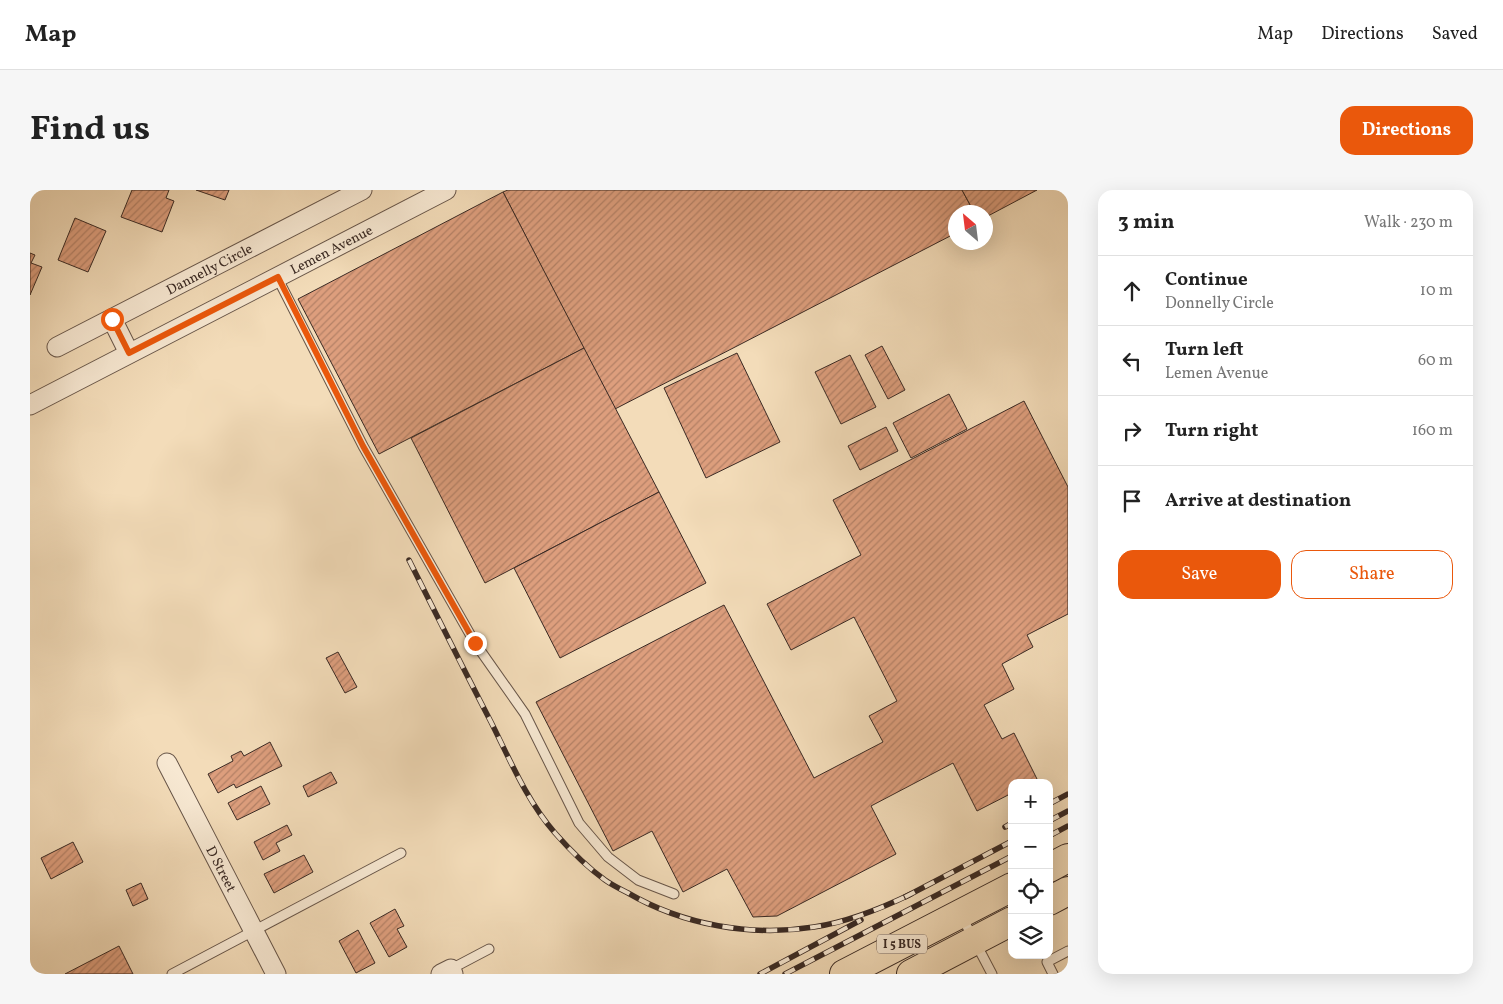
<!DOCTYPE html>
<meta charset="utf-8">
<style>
:root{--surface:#fff;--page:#f6f6f6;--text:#222;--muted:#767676;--line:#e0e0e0;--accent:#ea580c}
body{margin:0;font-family:Vollkorn,serif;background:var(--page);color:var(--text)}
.controls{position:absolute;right:15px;bottom:15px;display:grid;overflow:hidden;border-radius:10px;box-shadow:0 5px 20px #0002}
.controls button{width:45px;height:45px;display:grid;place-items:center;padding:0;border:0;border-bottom:1px solid var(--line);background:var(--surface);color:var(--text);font:25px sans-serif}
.compass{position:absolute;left:918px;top:15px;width:45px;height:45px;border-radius:50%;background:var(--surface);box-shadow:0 5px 20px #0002;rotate:332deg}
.stop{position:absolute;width:15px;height:15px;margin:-11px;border:4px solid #ea580c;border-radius:50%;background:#fff}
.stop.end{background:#ea580c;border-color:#fff;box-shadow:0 1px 5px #0008}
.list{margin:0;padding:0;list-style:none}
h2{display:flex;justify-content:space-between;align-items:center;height:65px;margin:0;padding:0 20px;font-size:21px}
h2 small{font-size:16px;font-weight:400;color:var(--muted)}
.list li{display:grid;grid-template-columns:32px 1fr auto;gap:15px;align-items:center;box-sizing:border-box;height:70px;padding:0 20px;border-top:1px solid var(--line)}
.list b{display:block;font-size:19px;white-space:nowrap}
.list p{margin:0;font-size:16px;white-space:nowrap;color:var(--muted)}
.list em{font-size:16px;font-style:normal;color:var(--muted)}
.actions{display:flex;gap:10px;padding:15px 20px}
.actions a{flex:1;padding:11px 0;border:1px solid var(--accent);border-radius:15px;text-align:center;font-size:18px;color:var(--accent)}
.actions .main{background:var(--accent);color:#fff}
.icon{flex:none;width:28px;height:28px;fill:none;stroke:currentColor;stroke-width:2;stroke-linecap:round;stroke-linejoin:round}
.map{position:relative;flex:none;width:1038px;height:784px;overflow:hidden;border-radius:15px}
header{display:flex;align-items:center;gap:30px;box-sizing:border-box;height:70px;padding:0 25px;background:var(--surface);border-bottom:1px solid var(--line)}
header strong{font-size:24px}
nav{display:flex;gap:28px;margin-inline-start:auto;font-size:18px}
.intro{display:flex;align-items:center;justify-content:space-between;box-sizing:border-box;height:120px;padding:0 30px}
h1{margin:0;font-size:35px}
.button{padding:12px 22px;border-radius:15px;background:var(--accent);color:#fff;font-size:18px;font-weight:700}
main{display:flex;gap:30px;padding:0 30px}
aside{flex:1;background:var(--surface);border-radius:15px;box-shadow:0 5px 20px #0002}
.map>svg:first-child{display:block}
.building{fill:url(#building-hatch);stroke:#3a2a24}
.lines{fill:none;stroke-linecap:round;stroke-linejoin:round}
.service-casing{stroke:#685649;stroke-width:11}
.minor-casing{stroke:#685649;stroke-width:21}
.primary-casing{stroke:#3a2a24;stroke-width:30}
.service{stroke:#f7e8d2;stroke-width:9}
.minor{stroke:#f7e8d2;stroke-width:19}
.primary{stroke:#f3dcb9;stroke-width:28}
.rail-casing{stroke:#3a2a24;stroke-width:5.5}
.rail{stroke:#f7e8d2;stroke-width:4;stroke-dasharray:11;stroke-linecap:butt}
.route{stroke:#ea580c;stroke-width:6}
.labels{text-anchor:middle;stroke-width:4;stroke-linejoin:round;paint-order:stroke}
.shield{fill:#f7e8d2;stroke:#736358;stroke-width:1}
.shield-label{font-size:12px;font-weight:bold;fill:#3a2a24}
.street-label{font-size:14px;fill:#3a2a24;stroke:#f7e8d2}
</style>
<header>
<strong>Map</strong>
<nav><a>Map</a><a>Directions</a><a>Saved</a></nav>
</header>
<div class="intro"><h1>Find us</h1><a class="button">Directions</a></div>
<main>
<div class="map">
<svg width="1038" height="784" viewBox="0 0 1038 784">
<defs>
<pattern id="building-hatch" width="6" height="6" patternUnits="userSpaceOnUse" patternTransform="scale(1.25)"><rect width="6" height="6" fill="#dd9e7d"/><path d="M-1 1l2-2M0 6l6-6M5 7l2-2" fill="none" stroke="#b48166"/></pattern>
</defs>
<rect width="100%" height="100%" fill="#f3dcb9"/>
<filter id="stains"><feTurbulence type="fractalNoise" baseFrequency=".004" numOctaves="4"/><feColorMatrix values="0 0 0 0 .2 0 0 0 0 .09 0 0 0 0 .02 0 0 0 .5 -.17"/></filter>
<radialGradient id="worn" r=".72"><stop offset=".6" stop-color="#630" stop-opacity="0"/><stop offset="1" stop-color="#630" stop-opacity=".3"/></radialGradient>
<!-- building -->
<g class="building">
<path d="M102 0H139L136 8 144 11 132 42 91 27Z"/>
<path d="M166 0H199L195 10Z"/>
<path d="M478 0H932L944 22H926V43L585 219 473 2Z"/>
<path d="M932 0H1007L956 27V22H944Z"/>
<path d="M473 2 554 158 349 264 268 109Z"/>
<path d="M45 28 76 41 58 82 28 70Z"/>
<path d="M0 63 5 65 1 73 12 77 0 105Z"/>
<path d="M852 156 875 200 858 209 835 165Z"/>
<path d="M554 158 629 302 455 393 381 248Z"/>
<path d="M707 163 750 252 676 288 634 198Z"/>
<path d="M820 165 846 217 811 234 785 182Z"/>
<path d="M919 204 937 239 881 268 863 233Z"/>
<path d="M994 211 1038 297V424L997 445 1003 457 972 474 984 499 954 515 972 549 984 543 1007 589 1001 593H982V603L947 621 923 573 841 616 866 664 747 726 723 727 697 679 653 702 622 641 583 661 506 512 694 415 784 588 853 552 839 526 867 511 824 427 761 460 737 414 831 365 803 310Z"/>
<path d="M856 237 868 261 830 280 818 256Z"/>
<path d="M629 302 676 393 530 468 484 378Z"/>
<path d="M308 462 327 497 315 503 296 468Z"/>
<path d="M240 552 252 576 206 598 204 594 188 603 178 584 203 571 201 566 211 561 214 566Z"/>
<path d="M301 582 307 593 278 607 273 596Z"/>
<path d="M231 596 240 614 207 630 198 613Z"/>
<path d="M257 635 262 645 246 653 250 661 233 670 224 652Z"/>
<path d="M43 652 53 672 21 689 11 668Z"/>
<path d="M274 665 283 682 244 703 234 684Z"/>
<path d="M111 693 118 709 103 716 96 700Z"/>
<path d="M365 719 374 736 367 739 377 757 359 767 340 733Z"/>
<path d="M328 740 345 773 326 783 309 751Z"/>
<path d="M89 756 103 784H35Z"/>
</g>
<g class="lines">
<defs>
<g id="service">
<path d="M247 87 333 256 445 453 495 524 549 633 578 667 608 690 644 704"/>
<path d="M932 727 962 784"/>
<path d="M421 779 459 759"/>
<path d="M142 784 371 663"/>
<path d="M1023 784 1017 772 1038 761"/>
</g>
<g id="minor">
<path d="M82 129 99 163"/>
<path id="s1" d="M27 157 332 0"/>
<path id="s2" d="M0 215 416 0"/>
<path id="s3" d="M137 573 246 784"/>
<path d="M411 784 421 779 423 784"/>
</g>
<g id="primary">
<path d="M1019 678 1038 668"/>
<path d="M1019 711 1038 701"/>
<path d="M814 784 982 697"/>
<path d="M881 784 982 731"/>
</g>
</defs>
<!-- service casing -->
<use href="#service" class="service-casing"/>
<!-- minor casing -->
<use href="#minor" class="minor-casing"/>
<!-- primary casing -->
<use href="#primary" class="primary-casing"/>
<!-- service -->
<use href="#service" class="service"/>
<!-- minor -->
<use href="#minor" class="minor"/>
<!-- primary -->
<use href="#primary" class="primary"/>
<defs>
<g id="rail">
<path d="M379 370C406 424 433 478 461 532 480 570 497 611 525 643 540 660 557 677 575 690 582 695 590 699 598 703 653 735 721 747 784 737 818 732 850 719 881 704"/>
<path d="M1019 614 1038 604"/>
<path d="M1019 631 1038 621"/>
<path d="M975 637 982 633"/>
<path d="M1019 646 1038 636"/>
<path d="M875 707 982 651"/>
<path d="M730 784 831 730"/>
<path d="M755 784 982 666"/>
</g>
</defs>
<!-- rail casing -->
<use href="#rail" class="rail-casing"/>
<!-- rail -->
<use href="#rail" class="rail"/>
</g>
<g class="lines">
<!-- route -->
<path class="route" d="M82 129 99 163 248 87 333 256 445 453"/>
</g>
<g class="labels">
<!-- shield labels -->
<rect class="shield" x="847" y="744.5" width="50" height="19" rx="4"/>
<g class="shield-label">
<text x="872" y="758">I 5 BUS</text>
</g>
<!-- street labels -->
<g class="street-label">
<text dy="5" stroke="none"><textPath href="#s2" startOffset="339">Lemen Avenue</textPath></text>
<text dy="5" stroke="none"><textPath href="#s1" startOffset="171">Dannelly Circle</textPath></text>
<text dy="5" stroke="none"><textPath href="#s3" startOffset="119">D Street</textPath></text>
</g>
</g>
<rect width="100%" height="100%" filter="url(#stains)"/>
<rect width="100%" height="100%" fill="url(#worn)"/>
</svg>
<div class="controls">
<button>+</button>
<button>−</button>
<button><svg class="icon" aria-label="locate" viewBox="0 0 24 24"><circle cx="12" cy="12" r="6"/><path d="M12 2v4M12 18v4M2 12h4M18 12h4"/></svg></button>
<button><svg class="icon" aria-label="layers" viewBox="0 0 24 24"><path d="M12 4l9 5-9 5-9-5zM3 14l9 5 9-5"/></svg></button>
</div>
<svg class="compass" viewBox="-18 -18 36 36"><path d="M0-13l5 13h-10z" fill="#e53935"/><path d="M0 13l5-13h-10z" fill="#767676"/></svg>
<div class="stop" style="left:82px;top:129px"></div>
<div class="stop end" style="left:445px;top:453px"></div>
</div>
<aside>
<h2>3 min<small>Walk · 230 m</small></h2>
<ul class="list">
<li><svg class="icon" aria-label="ahead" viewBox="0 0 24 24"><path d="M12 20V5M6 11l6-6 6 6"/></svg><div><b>Continue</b><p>Donnelly Circle</p></div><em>10 m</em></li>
<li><svg class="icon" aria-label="left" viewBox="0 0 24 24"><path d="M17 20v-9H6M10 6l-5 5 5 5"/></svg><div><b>Turn left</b><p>Lemen Avenue</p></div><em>60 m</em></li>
<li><svg class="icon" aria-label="right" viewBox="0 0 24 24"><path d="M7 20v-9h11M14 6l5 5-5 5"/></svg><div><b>Turn right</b></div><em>160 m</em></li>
<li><svg class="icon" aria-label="arrive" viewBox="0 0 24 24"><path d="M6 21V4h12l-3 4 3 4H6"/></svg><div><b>Arrive at destination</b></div></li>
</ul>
<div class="actions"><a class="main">Save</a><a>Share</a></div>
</aside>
</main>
